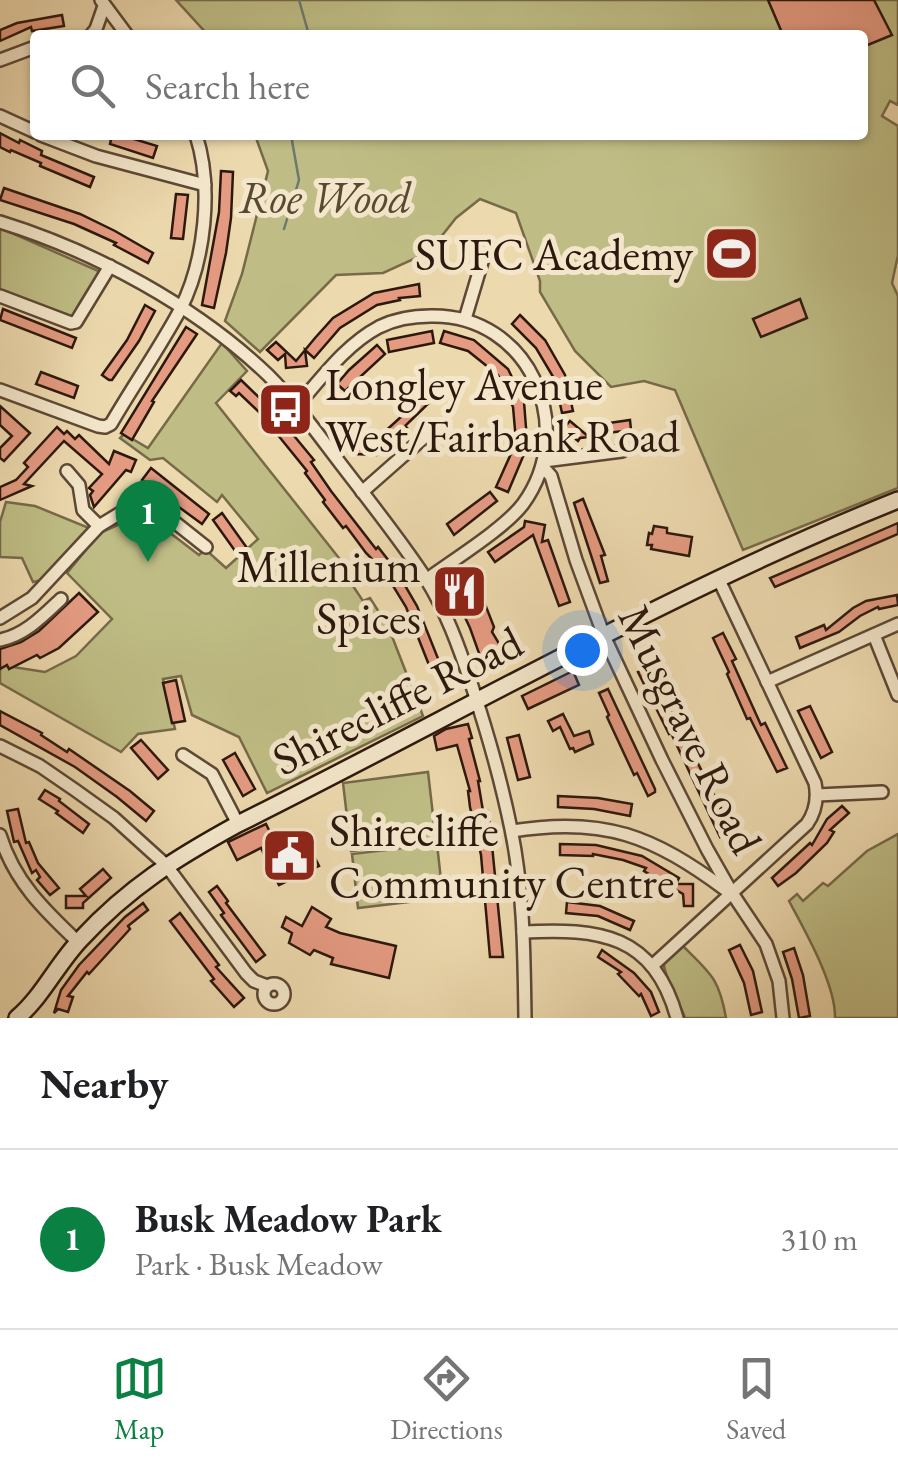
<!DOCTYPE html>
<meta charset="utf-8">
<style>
:root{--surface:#fff;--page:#f2f2f2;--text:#202124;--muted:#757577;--line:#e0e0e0;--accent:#0b8043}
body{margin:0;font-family:"EB Garamond",serif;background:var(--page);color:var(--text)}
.you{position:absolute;left:582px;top:650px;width:35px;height:35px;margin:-25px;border:8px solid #fff;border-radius:50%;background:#1a73e8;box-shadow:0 0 0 15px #1a73e833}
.badge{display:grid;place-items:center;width:65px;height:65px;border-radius:50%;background:var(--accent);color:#fff;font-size:32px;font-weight:700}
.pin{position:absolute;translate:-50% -82px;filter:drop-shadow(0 2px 5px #0008)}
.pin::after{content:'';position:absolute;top:52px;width:35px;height:30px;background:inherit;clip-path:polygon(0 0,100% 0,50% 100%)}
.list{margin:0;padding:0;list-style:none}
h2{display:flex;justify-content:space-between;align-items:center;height:130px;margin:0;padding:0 40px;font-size:42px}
h2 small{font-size:32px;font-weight:400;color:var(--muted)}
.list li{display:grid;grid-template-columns:65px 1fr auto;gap:30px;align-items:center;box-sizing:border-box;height:180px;padding:0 40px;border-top:2px solid var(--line)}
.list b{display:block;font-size:38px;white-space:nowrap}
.list p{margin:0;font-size:32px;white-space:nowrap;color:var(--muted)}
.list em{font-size:32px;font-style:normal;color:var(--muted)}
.icon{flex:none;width:55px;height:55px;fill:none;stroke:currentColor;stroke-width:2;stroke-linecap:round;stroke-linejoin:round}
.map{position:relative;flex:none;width:898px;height:1018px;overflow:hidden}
.search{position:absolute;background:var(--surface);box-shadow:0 2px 8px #0004;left:30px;right:30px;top:30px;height:110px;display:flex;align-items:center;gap:25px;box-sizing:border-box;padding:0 35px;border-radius:10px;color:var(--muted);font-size:38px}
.sheet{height:310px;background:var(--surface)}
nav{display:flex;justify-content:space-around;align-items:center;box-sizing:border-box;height:140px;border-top:2px solid var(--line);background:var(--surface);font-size:28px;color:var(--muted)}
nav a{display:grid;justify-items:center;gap:5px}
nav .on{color:var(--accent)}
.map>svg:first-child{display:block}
.green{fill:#bfbd85;stroke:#766a49;stroke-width:2.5}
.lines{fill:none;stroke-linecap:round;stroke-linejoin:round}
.stream{stroke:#6e796f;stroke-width:2.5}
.building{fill:#e59b82;stroke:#2c180d;stroke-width:2.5}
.street-casing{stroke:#5c4835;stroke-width:16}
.secondary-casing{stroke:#2c180d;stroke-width:20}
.street{stroke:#f3e6ca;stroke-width:11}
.secondary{stroke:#f3e6ca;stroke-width:15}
.labels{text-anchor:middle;stroke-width:10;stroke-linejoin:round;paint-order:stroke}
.park-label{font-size:45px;font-style:italic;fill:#584a31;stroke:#f3e6ca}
.poi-label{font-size:45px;fill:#2c180d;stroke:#f3e6ca;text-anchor:end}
.street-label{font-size:45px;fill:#2c180d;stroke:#f3e6ca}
</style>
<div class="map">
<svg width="898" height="1018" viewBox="0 0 898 1018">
<rect width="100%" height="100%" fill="#edd9ae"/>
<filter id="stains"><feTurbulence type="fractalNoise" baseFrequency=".002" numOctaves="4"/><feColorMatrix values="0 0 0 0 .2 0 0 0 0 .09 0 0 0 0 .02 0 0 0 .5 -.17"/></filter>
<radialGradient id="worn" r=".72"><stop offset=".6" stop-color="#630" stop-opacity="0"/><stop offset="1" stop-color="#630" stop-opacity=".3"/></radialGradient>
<!-- green -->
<g class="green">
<path d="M176 0H898V105L890 101 882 116 898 126V255L892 283 898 296V488L743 550 675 390 644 381 611 387 575 351 540 292V281L516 213 480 199 456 218 429 252 383 273 336 275 260 352 225 321 242 274 268 171 255 135H863V35H208Z"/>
<path d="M0 228 103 273 73 317 0 290Z"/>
<path d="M222 343 247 371 216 403 358 582 353 586 363 601 370 598 388 626 423 716 267 793 239 737 192 715 181 676 163 679 175 729 138 734 121 752 0 683V665L45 672 76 656 112 619 67 573 100 533 144 513 199 555 205 549 226 568 258 539 222 495 217 502 163 458 150 460 120 438 124 434 148 448Z"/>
<path d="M6 502 35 506 89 528 42 580 33 582 22 558 0 557V522Z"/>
<path d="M428 772 436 841 351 851 343 783Z"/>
<path d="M898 834V1018H835C836 985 805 931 789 901L797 894 803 901 823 883 828 886 867 851Z"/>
<path d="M437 844 443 898 358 908 352 854Z"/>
<path d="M683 946C711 974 719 978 726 1018H685C680 1003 663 975 664 963Z"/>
</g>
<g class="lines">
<!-- stream -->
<g class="stream">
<path d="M299 0 309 35"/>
<path d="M284 229 299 180 291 135"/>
</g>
</g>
<!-- building -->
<g class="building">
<path d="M768 0H874L892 35 863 47V35H783Z"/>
<path d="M62 15 64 26 32 31 31 27 0 41V30L17 23Z"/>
<path d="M0 133 19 143 20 140 42 151 41 155 94 177 90 187 40 166 41 163 11 150 10 152 0 147Z"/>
<path d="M112 135H121L157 146 153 158 110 144Z"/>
<path d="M221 171 233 172 231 218 226 253 214 308 202 305 219 212Z"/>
<path d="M4 188 80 214 115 231 153 253 148 263 114 245 116 243 74 224 0 200Z"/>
<path d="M176 194 188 195 183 239 171 238Z"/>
<path d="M419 284 420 296 399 298 400 300 377 305 340 328 314 358 305 350 307 366 286 368 285 354 278 360 267 350 276 342 296 361 315 338 333 318 374 293Z"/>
<path d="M800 299 807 318 761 337 753 319Z"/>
<path d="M145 305 155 311 139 341 112 380H109L102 375 127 340Z"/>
<path d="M3 309 76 338 72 348 0 320Z"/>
<path d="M520 315 545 340 565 375 573 411 562 413 555 380 536 348 512 324Z"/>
<path d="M186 327 197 334 152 401 154 402 132 440 121 433Z"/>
<path d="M432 331 434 343 389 352 387 340Z"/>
<path d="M444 331 474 340 508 369 524 402 527 440 516 441 513 407 498 375 468 351 440 343Z"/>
<path d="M377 345 385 354 345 391 337 384 349 370Z"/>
<path d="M41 372 78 386 74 398 36 384Z"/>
<path d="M241 380 271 409 295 437 314 460 311 462 331 491 376 549 378 547 396 570 417 606 441 666 431 670 406 607 384 571 366 553 346 526 343 528 323 502 325 500 305 473 307 471 260 413 239 393 236 396 230 391Z"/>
<path d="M422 393 430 402 405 426 407 428 384 448 377 440 376 455 355 454V444L370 445 402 416 400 413Z"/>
<path d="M0 406 30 433 4 461 0 458V448L12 436 0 425Z"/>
<path d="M630 420 631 430 607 433V435L580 438 578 441 563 429 570 421 589 437 588 426Z"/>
<path d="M57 427 64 434 67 431 75 439 79 435 109 464 114 451 136 460 131 472 126 470 94 507 90 495 93 491 89 488 102 474 64 441 24 484 32 486 0 500V487L16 480 28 467 24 463Z"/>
<path d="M514 447 525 452 508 492 496 487Z"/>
<path d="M151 468 209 514 202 524 142 480Z"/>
<path d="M490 492 497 501 454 535 447 524Z"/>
<path d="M583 499 605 555 601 556 608 581 600 583 574 503Z"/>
<path d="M222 513 247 548 238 555 213 520Z"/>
<path d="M525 521 545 525 542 542 548 540 570 602 559 606 533 535 495 562 488 552 524 527Z"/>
<path d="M898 523V534L775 587 770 578Z"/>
<path d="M654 526 667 528V533L692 537 689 556 651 549 652 545H647L649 533 652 534Z"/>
<path d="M457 570 473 604 478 602 480 607 485 604 494 627 492 632 501 647H503L509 662 485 670 470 628 446 577Z"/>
<path d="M79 593 98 612 59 648 40 658 37 655 9 669 7 665 0 669V649L21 642 39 631Z"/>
<path d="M897 595 898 605 879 609 878 607 860 616 839 632 800 648 796 637 824 625 826 630 853 608 866 601Z"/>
<path d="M723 633 736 659 732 661 761 725 765 723 787 768 777 772 750 718 747 719 727 674 729 672 713 638Z"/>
<path d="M648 667 721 808 717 810 729 832 720 837 671 733 669 734 638 672Z"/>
<path d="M573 671 579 685 528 709 522 696Z"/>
<path d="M176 680 185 721 172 723 163 683Z"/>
<path d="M608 689 655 789V792L648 796 637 773 634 775 607 717 609 715 599 693Z"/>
<path d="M810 706 832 752 821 758 798 711Z"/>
<path d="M0 711 42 733 41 735 67 752 69 749 130 791 154 811 146 821 117 797 75 767 0 725Z"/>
<path d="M563 714 574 736 589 731 593 744 575 752 573 748 570 749 560 727 553 731 548 721Z"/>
<path d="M468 724 472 738 469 739 480 781H478L483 811H488L490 825 503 957H490L481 855 470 807 468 791H470L457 745 437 750 434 736 446 729Z"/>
<path d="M519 735 530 777 518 780 507 738Z"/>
<path d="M141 740 168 770 158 779 131 748Z"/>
<path d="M235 753 255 789 243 796 223 760Z"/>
<path d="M45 790 60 799 59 801 89 824 83 833 56 813 58 811 39 799Z"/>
<path d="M558 796 598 798 632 804 630 816 594 809 558 807Z"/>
<path d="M842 806 849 813 830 830 834 832 827 843 796 873 778 886 772 878 810 843 812 845 827 819Z"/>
<path d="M18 809 26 843 29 842 38 863 59 888 50 895 37 880 40 877 36 870 32 873 18 841 14 842 7 811Z"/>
<path d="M266 824 279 851 305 838 319 866 279 885 261 848 237 860 228 842Z"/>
<path d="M560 844 596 845 642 856 679 878 676 884H693V906H684L683 894 644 871 646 868 623 860 593 854V856L560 855Z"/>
<path d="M103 869 111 878 83 903V908H66V896H86L80 889Z"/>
<path d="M217 886 228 901 226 903 265 955 256 962 221 915 224 913 209 892Z"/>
<path d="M567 902 600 906 634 921 630 930 598 916 566 913Z"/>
<path d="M143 903 148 910 128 926 130 929 89 974 87 972 68 996 73 997 68 1012 58 1009 54 1013 61 990 79 965 125 917Z"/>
<path d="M312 907 331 919 326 927 340 933 396 946 389 978 331 964 333 958 314 950 310 955 289 943 292 933 282 927 286 917 302 926Z"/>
<path d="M180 913 219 965 216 967 244 998 234 1007 211 981 214 979 170 921Z"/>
<path d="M740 945 753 971 762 1012 751 1015 744 983 729 950Z"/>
<path d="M794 948 803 975 810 1016 799 1018 792 979 783 952Z"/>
<path d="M602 950 634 973 651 992 659 1012 651 1016 641 994 639 996 618 974 621 972 598 957Z"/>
</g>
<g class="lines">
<defs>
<g id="street">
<path d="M101 0 127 35"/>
<path d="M91 35 96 29 104 6"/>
<path d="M0 60 35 47"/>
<path d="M0 116 35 132"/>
<path d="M41 135 96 156 205 185"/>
<path d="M0 222C94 251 196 306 268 375 295 402 317 433 340 463 369 501 400 539 426 579 446 611 459 647 471 683 487 731 501 780 511 829 524 891 524 955 525 1018"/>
<path d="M0 296 71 323 76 322 110 266"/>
<path d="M465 319 485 252"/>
<path d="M0 390 98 426 105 427 111 424C133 386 159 349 180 310 205 261 213 187 196 135"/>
<path d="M296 407C321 379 345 345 379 327 395 319 413 316 431 316 529 314 579 427 523 504 504 529 453 560 426 580"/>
<path d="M544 461 622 451"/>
<path d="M542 466 551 476 576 560 604 636 662 760 707 849 732 893 766 944 779 981 783 1018"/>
<path d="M67 471 79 485 83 510 99 526"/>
<path d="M362 492 438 425"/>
<path d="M0 618 32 598 99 526 137 503 153 505 206 547"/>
<path d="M874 635 898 695"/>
<path d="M0 640C25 635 43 616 61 599"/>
<path d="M767 682 898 624"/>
<path d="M0 746 40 766 75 790 114 818 166 865 246 973 254 981 267 986"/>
<path d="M183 755 212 774 238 824"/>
<path d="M817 795 882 792"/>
<path d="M512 831C604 816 653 836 726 890"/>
<path d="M0 835C14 881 44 910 78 942"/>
<path d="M523 932C599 928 654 934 677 1018"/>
<path d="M652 966 807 824C816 811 818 798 815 783L719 580"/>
<circle cx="274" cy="994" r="10"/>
</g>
<path id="secondary" d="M17 1018C43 996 57 964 81 939 129 887 176 858 238 824 457 715 670 591 898 500"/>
</defs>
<!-- street casing -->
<use href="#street" class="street-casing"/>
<!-- secondary casing -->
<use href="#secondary" class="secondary-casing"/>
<!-- street -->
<use href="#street" class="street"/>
<!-- secondary -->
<use href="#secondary" class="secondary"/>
</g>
<!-- icons -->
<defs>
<symbol id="stadium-square" viewBox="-11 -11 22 22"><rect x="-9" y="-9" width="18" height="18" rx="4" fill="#8f2418" stroke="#f3e6ca"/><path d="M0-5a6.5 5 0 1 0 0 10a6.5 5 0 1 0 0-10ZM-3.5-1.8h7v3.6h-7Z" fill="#fff"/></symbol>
<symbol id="bus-square" viewBox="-11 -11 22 22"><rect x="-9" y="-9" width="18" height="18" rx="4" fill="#8f2418" stroke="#f3e6ca"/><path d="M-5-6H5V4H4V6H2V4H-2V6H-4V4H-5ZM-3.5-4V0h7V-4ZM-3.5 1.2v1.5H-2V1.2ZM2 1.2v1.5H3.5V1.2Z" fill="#fff"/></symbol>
<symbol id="restaurant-square" viewBox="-11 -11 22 22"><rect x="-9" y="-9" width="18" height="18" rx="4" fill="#8f2418" stroke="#f3e6ca"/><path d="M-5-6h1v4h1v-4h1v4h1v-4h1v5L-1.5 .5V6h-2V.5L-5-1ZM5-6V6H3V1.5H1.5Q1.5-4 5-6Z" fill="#fff"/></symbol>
<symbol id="civic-square" viewBox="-11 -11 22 22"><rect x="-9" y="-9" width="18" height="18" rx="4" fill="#8f2418" stroke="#f3e6ca"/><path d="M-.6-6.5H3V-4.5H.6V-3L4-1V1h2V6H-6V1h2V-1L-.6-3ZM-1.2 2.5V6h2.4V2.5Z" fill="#fff"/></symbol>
</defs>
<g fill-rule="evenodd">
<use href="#stadium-square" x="700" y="222" width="63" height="63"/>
<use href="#bus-square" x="254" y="378" width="63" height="63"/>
<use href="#restaurant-square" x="428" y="560" width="63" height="63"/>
<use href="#civic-square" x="258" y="824" width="63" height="63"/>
</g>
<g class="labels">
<!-- park labels -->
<g class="park-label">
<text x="325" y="213">Roe Wood</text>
</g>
<!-- poi labels -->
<g class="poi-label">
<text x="693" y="270">SUFC Academy</text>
<text x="325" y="400" text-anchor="start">Longley Avenue<tspan x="325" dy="52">West/Fairbank Road</tspan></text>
<text x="421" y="582">Millenium<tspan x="421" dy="52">Spices</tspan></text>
<text x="329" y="846" text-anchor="start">Shirecliffe<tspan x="329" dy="52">Community Centre</tspan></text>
</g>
<!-- street labels -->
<g class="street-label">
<text transform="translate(397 700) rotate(-27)" y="16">Shirecliffe Road</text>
<text transform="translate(691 729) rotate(64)" y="16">Musgrave Road</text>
</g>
</g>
<rect width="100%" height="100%" filter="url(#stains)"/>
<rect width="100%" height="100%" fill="url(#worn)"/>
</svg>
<div class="you"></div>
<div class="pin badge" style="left:148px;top:562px">1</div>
<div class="search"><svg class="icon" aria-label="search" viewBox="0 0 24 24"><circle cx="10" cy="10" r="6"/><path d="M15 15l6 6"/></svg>Search here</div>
</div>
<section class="sheet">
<h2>Nearby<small></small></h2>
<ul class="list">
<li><span class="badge">1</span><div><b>Busk Meadow Park</b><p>Park · Busk Meadow</p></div><em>310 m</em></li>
</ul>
</section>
<nav>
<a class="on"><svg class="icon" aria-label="map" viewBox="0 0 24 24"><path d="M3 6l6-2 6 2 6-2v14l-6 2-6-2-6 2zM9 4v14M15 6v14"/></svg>Map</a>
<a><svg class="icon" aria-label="directions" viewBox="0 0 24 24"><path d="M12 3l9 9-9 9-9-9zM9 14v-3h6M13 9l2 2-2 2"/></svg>Directions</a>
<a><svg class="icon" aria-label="saved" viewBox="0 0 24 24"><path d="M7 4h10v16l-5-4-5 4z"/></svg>Saved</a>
</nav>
